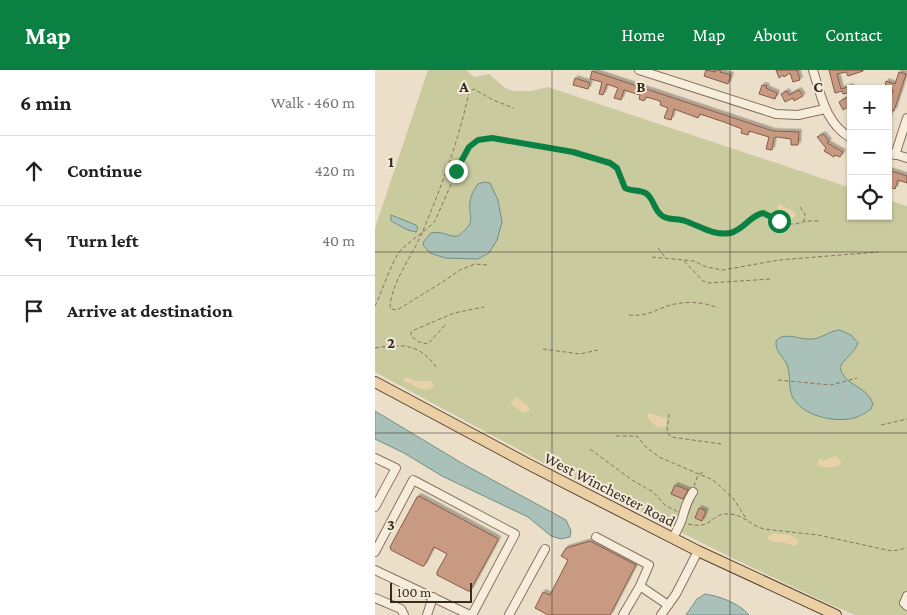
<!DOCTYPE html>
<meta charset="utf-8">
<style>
:root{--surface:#fff;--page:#f6f6f6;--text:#202124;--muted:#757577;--line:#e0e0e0;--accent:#0b8043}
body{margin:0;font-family:"Crimson Pro",serif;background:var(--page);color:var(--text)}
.controls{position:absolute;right:15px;top:15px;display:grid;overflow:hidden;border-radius:0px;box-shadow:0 1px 4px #0004}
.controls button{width:45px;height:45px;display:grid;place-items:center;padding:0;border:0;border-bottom:1px solid var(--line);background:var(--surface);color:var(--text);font:25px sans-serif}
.scale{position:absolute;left:15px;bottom:12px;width:82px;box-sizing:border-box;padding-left:5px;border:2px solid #3a2b22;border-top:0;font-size:14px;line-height:18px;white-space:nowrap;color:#3a2b22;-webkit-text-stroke:4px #f4ead9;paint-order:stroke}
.stop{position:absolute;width:15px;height:15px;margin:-11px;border:4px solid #0b8043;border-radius:50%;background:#fff}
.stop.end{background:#0b8043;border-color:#fff;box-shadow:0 1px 5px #0008}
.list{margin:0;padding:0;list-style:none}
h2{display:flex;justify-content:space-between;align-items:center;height:65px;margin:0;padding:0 20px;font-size:21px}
h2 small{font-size:16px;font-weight:400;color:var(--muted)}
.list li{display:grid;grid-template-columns:32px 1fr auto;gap:15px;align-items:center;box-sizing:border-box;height:70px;padding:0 20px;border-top:1px solid var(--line)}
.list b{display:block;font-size:19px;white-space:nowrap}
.list em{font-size:16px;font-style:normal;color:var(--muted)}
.icon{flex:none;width:28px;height:28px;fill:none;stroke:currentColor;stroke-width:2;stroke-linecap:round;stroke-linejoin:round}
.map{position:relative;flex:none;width:532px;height:545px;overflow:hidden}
header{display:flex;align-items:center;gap:30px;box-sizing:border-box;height:70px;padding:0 25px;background:var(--accent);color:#fff}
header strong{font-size:24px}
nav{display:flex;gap:28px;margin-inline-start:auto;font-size:18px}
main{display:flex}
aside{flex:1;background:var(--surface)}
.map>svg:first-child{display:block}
.green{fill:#c9ca9e}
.sand{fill:#e6d1a9}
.water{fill:#aac1b9;stroke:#718f85}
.building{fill:#c89a82;stroke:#865b46;filter:url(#shadow)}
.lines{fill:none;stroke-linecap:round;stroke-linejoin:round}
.minor-casing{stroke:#88725f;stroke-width:10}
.major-casing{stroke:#564133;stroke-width:12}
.path{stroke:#88725f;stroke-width:1;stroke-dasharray:4 2.5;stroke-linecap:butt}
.minor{stroke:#f7eddd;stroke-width:8}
.major{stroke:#ecd0a5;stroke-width:10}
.route{stroke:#0b8043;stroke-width:6}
.grid{fill:none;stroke:#3a2b22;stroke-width:1;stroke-opacity:0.55}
.labels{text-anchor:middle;stroke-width:4;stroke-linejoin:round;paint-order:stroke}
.street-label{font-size:16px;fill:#3a2b22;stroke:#f4ead9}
.grid-label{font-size:16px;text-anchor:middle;font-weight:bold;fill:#3a2b22;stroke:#f4ead9;stroke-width:4;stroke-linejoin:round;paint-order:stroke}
</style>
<header>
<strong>Map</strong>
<nav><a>Home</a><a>Map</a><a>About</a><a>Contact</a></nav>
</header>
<main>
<aside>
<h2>6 min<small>Walk · 460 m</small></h2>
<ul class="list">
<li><svg class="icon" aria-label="ahead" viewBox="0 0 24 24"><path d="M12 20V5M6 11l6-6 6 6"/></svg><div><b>Continue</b></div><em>420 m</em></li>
<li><svg class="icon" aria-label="left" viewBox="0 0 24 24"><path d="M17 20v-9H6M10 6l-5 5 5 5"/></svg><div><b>Turn left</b></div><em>40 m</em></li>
<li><svg class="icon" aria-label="arrive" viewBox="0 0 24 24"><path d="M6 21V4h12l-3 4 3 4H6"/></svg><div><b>Arrive at destination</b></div></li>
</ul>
</aside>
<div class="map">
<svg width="532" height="545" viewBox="0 0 532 545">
<defs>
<filter id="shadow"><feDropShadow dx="2.5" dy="-2.5" stdDeviation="0" flood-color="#0004"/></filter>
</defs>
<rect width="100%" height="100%" fill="#ecdfca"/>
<!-- green -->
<path class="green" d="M53 0H91L99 7 114 4 129 17 137 21H156L173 17 476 118V146H513V130L532 136V545H480L452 533 355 487 174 396 0 302V158Z"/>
<!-- sand -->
<g class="sand">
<path d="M404 134 420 142V147L415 150 410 149 402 138Z"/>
<path d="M32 307 41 311H57L59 317C48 324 39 314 30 312L28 309Z"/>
<path d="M142 327 155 338 153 342 148 343 137 335 136 331Z"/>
<path d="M274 343 290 348 292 351 291 356C281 360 278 353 272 347Z"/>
<path d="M460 385 466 391 465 395C459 398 447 399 442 394L444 389 452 390Z"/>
<path d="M399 463 415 465 423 470V474L419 476 411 473 399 472 393 470V466Z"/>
</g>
<!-- water -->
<g class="water">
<path d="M109 112 115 113 123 130 127 152 122 170 114 183 103 189 70 188 55 183 48 175 49 171 56 163C66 160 76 168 83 166 85 165 87 163 89 161 101 150 93 145 95 132 96 124 99 120 103 114Z"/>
<path d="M16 145 41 155 43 158 41 162 33 160 16 151Z"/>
<path d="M464 260 476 265 483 273C480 282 470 288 465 297 469 317 491 314 498 334L496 339C492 342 484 347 479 348 460 353 426 346 417 326 413 316 416 305 412 295 409 286 400 283 401 271 409 261 425 270 436 269 446 269 454 261 464 260Z"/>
<path d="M0 341 90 395 191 450 196 461 195 467 186 469 176 466 153 447 67 406 29 383 0 369Z"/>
<path d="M330 524C344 526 364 533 374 545H311L322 529Z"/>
</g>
<!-- building -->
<g class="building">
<path d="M331 0 340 2V0H346L345 2 356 5 353 14 329 6Z"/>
<path d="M401 0H422L425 10 418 12 415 3 409 7 408 5 404 8Z"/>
<path d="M454 0H488V1L473 6 471 2 462 4 466 19 476 16V22L468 24 467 21 460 23Z"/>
<path d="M217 1 398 61 424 62 423 75H416V69L402 67 399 68 397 80 391 79 394 67 374 61 373 65 366 63 367 59 349 52 325 44 323 48 299 39 296 50 289 48 293 38 285 35 286 32 282 30 271 27 269 31 264 29 265 25 249 20 246 30 239 28 243 18 232 14 228 25 224 24 227 12 215 9Z"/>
<path d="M524 2 531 4 519 41 517 40 513 50V35L518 20 510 17 511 11 520 14Z"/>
<path d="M200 8 215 13 213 19 198 15Z"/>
<path d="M387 15 392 16 391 18 402 23 400 29 384 24Z"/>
<path d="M424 20 428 26 419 31 418 28 410 32 406 24 412 21 414 25Z"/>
<path d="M473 27 475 31 473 33 475 36 468 40 464 32Z"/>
<path d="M448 64 454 71 452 73 468 82 465 87 460 85 459 87 449 81 451 78 442 67Z"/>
<path d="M513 100 532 106V113L523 110 520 119 514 117 517 107 513 106Z"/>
<path d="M300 415 313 420 308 429 296 424Z"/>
<path d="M44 426 122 468 123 470 95 521H93L62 505V502L72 484 59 477 49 496H47L16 480 15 477 42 427Z"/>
<path d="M324 438 331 441 327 451 320 448Z"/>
<path d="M215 471 261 495 235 545H173L160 538 168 522 175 525 193 490 186 486 191 478Z"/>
</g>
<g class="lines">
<defs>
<g id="minor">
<path d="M264 0 401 44 423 45 450 39"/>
<path d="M438 0C446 26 451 54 476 68"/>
<path d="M513 82 532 88"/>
<path d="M520 85 532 48"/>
<path d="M0 388 21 398 0 437"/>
<path d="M221 467 274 495 265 516 293 535"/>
<path d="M298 468C301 462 305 455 307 449 310 438 312 431 318 422"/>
<path d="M0 482 38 410 140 464 97 545"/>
<path d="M0 500 95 545"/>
<path d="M532 526 529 533 532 536"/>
<path d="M0 528 26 539 29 545"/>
<path d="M52 545 58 527"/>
<path d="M134 545 170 479"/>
<path d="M248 545 265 516"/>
<path d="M286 545 301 524 323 481"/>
</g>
<path id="major" d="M0 312 155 395 323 481 461 545"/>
</defs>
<!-- minor casing -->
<use href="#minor" class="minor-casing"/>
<!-- major casing -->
<use href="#major" class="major-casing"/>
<!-- path -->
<g class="path">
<path d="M425 137 430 144 429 151"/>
<path d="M283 178 290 187"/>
<path d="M277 187 319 191 331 197 348 200 404 190 503 182"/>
<path d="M309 191 328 211 334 213 396 209"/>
<path d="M112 195 100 194 85 200 66 213 22 240 16 239 15 237C17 210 37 187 47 163 66 118 84 70 94 22L99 19 118 30 139 38"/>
<path d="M0 236C7 222 18 187 27 179 37 169 50 162 60 151L90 82 99 72 110 69 129 70 198 82 235 93 242 98 250 118C257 122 265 119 272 124 278 129 279 138 285 144 292 151 302 148 310 151 325 156 339 166 355 163 369 160 374 146 388 143L411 154H421L431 151H444"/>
<path d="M254 245C269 247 279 241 292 236 308 231 327 231 343 238"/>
<path d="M70 255 53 274 44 272 36 266V263L37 261 79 243 109 237"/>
<path d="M0 278C27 274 44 273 61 297"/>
<path d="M168 279 205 284 223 280"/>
<path d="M403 310 456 315 482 308"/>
<path d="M294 344 292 362 296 367 346 374"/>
<path d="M506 355 532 349"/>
<path d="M241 366H262L271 377 284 387 338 410 358 428 372 450"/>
<path d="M215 379 257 410 278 422 290 435 303 442"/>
<path d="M319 416 323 405 328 402"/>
<path d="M313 454C339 460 335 443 353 444 369 444 374 455 389 459L443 465 512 480 518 481 532 478"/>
</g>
<!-- minor -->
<use href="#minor" class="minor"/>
<!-- major -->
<use href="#major" class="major"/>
</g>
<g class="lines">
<!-- route -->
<path class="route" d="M81 101 94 77 103 70 117 68 198 82 235 93 242 98 250 118C257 122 265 119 272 124 278 129 279 138 285 144 292 151 302 148 310 151 325 156 339 166 355 163 369 160 374 146 388 143L404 151"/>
</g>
<!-- grid -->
<path class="grid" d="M177 0V545M355 0V545M0 182H532M0 363H532"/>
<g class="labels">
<!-- street labels -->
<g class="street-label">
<text transform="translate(235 419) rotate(27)" y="6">West Winchester Road</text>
</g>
</g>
<g class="grid-label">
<text x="89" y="22">A</text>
<text x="266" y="22">B</text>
<text x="443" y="22">C</text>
<text x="16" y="97">1</text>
<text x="16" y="278">2</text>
<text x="16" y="460">3</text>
</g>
</svg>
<div class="controls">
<button>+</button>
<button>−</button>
<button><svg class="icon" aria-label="locate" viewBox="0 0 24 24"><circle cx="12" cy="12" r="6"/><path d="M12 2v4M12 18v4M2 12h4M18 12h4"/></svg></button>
</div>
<div class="scale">100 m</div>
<div class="stop" style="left:404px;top:151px"></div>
<div class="stop end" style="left:81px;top:101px"></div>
</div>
</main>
